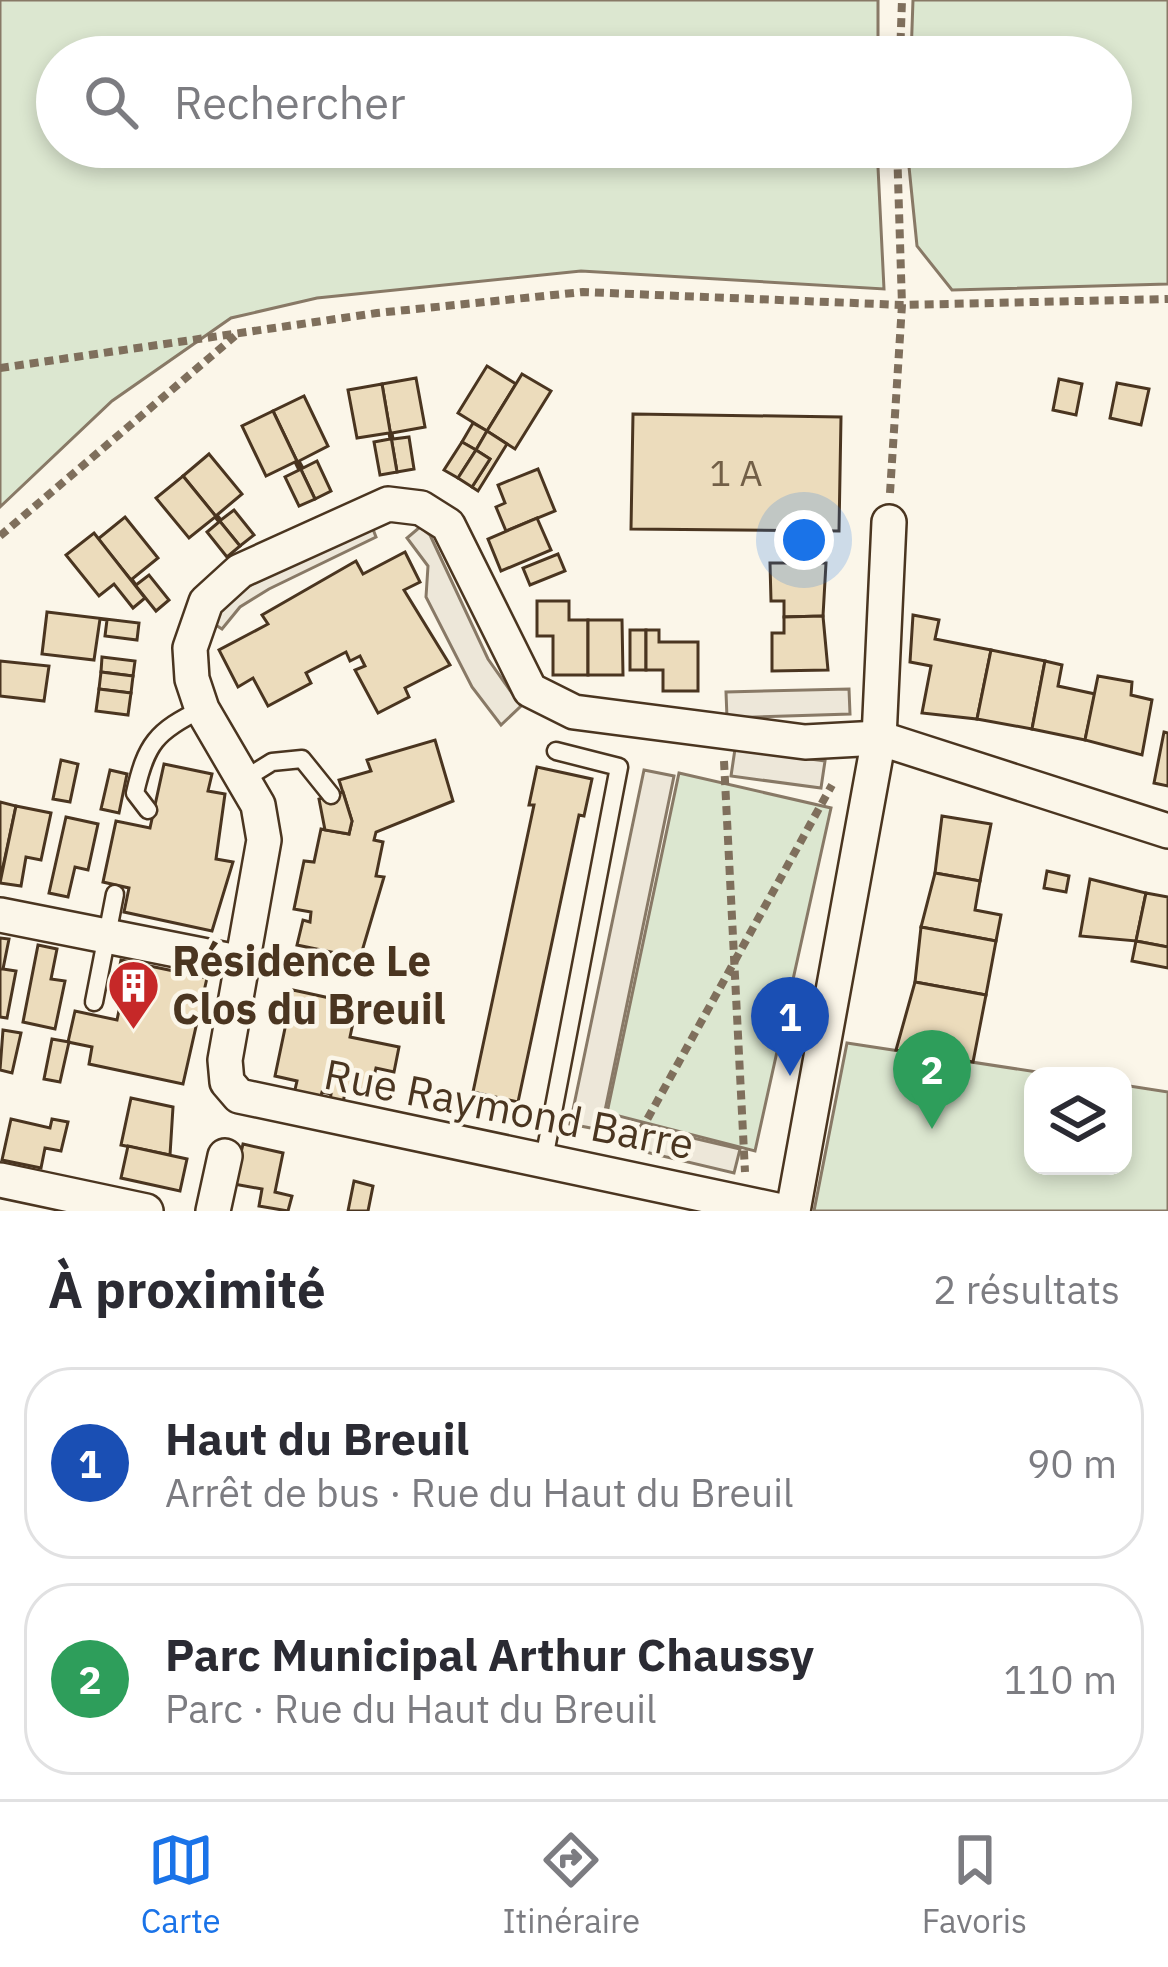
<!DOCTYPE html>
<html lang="fr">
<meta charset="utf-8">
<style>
:root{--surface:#fff;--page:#f2f2f3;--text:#2b2b33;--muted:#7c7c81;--line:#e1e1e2;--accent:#1a73e8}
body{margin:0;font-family:"IBM Plex Sans",sans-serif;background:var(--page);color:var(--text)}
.controls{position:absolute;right:36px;bottom:36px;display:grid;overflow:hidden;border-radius:24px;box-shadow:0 6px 18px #0003}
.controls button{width:108px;height:108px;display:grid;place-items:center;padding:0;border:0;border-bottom:3px solid var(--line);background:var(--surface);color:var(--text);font:60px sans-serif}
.you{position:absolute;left:804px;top:540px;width:42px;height:42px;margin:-30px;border:9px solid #fff;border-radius:50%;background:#1a73e8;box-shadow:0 0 0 18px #1a73e833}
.badge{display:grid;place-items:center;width:78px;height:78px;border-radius:50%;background:var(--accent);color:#fff;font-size:39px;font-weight:700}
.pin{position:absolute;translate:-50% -99px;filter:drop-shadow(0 3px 6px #0008)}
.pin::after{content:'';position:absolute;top:63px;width:42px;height:36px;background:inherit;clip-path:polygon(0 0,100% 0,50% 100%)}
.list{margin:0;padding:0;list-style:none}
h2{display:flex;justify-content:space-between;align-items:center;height:156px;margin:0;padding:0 48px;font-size:51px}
h2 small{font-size:39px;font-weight:400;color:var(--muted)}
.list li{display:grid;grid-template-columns:78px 1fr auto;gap:36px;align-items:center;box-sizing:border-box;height:192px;margin:0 24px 24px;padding:0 24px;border:3px solid var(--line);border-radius:48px}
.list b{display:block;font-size:45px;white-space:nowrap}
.list p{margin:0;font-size:39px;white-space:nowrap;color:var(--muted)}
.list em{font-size:39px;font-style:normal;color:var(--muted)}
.icon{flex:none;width:66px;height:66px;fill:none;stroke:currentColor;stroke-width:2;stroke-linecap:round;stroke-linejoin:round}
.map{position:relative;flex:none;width:1168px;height:1211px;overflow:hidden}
.search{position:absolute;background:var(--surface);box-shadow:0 6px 18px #0003;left:36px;right:36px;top:36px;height:132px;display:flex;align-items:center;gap:30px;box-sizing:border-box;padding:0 42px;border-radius:66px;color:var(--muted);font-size:45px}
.sheet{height:588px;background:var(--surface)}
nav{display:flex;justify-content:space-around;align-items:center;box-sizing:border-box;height:168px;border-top:3px solid var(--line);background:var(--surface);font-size:33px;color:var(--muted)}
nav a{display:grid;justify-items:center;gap:6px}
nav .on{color:var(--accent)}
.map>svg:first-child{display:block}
.green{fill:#dce7d0;stroke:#887966;stroke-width:3}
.parking{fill:#ede7d9;stroke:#887966;stroke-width:3}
.building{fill:#ecdcbc;stroke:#4a3520;stroke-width:3}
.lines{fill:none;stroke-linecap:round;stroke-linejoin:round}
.lane-casing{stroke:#4a3520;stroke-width:21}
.street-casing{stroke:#4a3520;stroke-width:38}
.path{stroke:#7f6f5c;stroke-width:8;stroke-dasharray:9 6;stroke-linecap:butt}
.lane{stroke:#fbf6e9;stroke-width:16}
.street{stroke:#fbf6e9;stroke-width:33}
.labels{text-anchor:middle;stroke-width:9;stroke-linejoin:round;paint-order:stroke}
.number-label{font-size:36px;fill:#725f47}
.poi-label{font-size:42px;font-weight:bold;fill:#4a3520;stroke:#fbf6e9;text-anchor:start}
.street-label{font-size:42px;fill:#4a3520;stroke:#fbf6e9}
</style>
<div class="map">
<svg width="1168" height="1211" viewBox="0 0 1168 1211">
<rect width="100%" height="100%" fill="#fbf6e9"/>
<!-- green -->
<g class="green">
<path d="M0 0H878V57H57V147H877L884 289 581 271 317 298 231 318 112 401 0 507Z"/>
<path d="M913 0H1168V284L952 290 917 246 907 147H1111V57H911Z"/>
<path d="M679 773 831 808 755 1151 607 1113Z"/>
<path d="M847 1043 1063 1076H1033V1166H1123V1085L1168 1092V1211H814Z"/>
</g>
<!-- parking -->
<g class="parking">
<path d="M371 524 376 537 269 589 240 607 222 629 211 622 231 598 263 577Z"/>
<path d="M420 527 430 535 488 659 521 706 501 725 472 687 426 597 428 566 407 538Z"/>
<path d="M849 689 850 714 727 718 726 692Z"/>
<path d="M735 749 825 761 821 788 731 776Z"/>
<path d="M644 770 674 776 601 1130 570 1124Z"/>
<path d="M646 1127 740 1149 734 1173 641 1151Z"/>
</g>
<!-- building -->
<g class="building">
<path d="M487 366 516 384 487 431 458 413Z"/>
<path d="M522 374 551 391 515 449 487 431Z"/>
<path d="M416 378 425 427 392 433 393 439 409 437 414 469 397 472 382 384Z"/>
<path d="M1059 379 1082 384 1076 415 1053 410Z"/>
<path d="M1117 383 1149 389 1141 425 1110 418Z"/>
<path d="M382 384 397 472 380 475 374 442 390 439 389 433 357 438 348 390Z"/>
<path d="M304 396 328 446 299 461 303 468 317 461 331 491 315 499 273 411Z"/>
<path d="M273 411 315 499 299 506 285 477 299 470 295 462 266 476 242 426Z"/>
<path d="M633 414 841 417 839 531 631 529Z"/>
<path d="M473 423 487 431 476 450 462 442Z"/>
<path d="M487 431 507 444 478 491 472 487 490 459 476 450Z"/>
<path d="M462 442 476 450 458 478 444 470Z"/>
<path d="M476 450 490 459 472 487 458 478Z"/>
<path d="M209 454 242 494 217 515 221 520 234 510 254 535 240 546 183 476Z"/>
<path d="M538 469 555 511 506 531 496 507 505 503 498 485Z"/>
<path d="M183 476 240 546 227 557 207 532 219 522 215 517 189 538 156 498Z"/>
<path d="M125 517 158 558 132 579 136 585 149 575 169 600 156 611 98 539Z"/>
<path d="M537 518 551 550 501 571 488 539Z"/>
<path d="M94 533 145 598 133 608 114 584 99 596 66 555Z"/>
<path d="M405 552 420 582 404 590 450 665 405 688 409 697 378 713 355 670 365 666 360 656 350 661 346 652 306 673 311 683 268 706 253 678 238 687 219 650 268 624 262 615 356 561 363 574Z"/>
<path d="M558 554 565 571 530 585 523 568Z"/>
<path d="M770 563H826L823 616 784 617V601H771Z"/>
<path d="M537 601H569V620H588V675H553V636H537Z"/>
<path d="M47 612 139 623 137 640 105 636 107 620 100 619 94 660 42 654Z"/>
<path d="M913 615 939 620 935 639 991 650 977 719 922 713 931 666 910 662Z"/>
<path d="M823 616 828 670 772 671V633H784V617Z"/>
<path d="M588 620H622L623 675H588Z"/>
<rect x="630" y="630" width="16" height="40"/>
<path d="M646 630H659V642H698V691H663V670H646Z"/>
<path d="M991 650 1045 661 1032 729 977 719Z"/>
<path d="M102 657 135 661 133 676 101 672Z"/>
<path d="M0 661 49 666 44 701 0 696Z"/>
<path d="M1045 661 1062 665 1058 686 1095 694 1085 740 1032 729Z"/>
<path d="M101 672 133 676 131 693 99 689Z"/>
<path d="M1098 676 1132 682 1131 695 1152 700 1142 755 1085 740Z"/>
<path d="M99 689 131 693 128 715 96 711Z"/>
<path d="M1164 732 1168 733V786L1154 783Z"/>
<path d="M435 740 453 801 376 832 374 840 383 842 376 876 384 877 360 958 297 945 303 920 310 922 311 912 294 909 304 861 314 862 321 829 349 834 352 821 339 780 371 771 367 760Z"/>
<path d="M61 760 78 764 70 802 53 799Z"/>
<path d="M164 764 212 774 208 791 225 794 216 859 233 862 212 931 124 912 129 888 103 882 116 821 150 828Z"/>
<path d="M537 767 592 779 584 816 579 815 518 1102 473 1092 534 805H529Z"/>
<path d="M110 770 127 774 119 813 101 809Z"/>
<path d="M343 792 352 821 349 834 325 830 319 799Z"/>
<path d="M0 802 16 806 0 881Z"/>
<path d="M16 806 51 813 41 860 26 857 21 886 0 883Z"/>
<path d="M942 816 991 824 980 881 935 873Z"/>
<path d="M66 817 98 824 88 870 75 867 68 897 49 893Z"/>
<path d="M1047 871 1069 876 1066 892 1044 888Z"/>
<path d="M935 873 980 881 975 910 1001 915 996 941 921 927Z"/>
<path d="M1090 879 1146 893 1136 941 1080 936Z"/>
<path d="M1146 893 1168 897V947L1136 941Z"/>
<path d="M921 927 996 941 986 995 915 982Z"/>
<path d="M0 938 9 939 3 969 16 971 7 1018 0 1017Z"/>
<path d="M1136 941 1168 947V968L1132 961Z"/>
<path d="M38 945 57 949 51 979 65 981 55 1029 23 1022Z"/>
<path d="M121 960 207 978 183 1084 89 1064 92 1047 68 1042 75 1011 117 1020 122 996 114 994Z"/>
<path d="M915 982 986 995 973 1062 896 1050Z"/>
<path d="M293 990 357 1004 350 1037 399 1047 394 1072 376 1068 369 1096 345 1091 343 1104 330 1101 331 1094 322 1092 320 1099 294 1094 297 1081 275 1076Z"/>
<path d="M3 1030 21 1033 12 1073 0 1070Z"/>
<path d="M52 1039 69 1042 60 1082 44 1079Z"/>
<path d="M131 1098 173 1107 170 1155 121 1145Z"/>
<path d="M11 1119 50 1128 52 1119 68 1122 61 1151 45 1148 41 1168 2 1160Z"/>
<path d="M243 1144 283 1153 275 1192 292 1196 288 1211 259 1206 262 1189 234 1184Z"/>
<path d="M128 1146 187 1159 180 1191 121 1178Z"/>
<path d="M354 1181 373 1186 368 1211H348Z"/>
</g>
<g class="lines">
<defs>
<g id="lane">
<path d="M243 780 272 762 302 759 331 795"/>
<path d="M148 810 135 793C146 744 156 731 202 709"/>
<path d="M94 1002 115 894"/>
<path d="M544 1159 619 767 556 751"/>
</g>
<g id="street">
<path d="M0 915 242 963"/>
<path d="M0 1180 146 1211"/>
<path d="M213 1211 225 1156"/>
<path d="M781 1211 239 1096 227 1082 225 1060 264 840 258 805 202 709 192 679 190 648 206 602 240 571 388 504 421 508 448 525 530 690 574 712 805 742 879 738 1168 831"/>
<path d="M793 1211 879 738 889 522"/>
</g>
</defs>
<!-- lane casing -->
<use href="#lane" class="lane-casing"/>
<!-- street casing -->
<use href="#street" class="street-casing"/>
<!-- path -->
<g class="path">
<path d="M900 57 902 0"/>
<path d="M0 368 377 313 583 292 902 305 1168 299"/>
<path d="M890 493 902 305 897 147"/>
<path d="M0 536 235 336"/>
<path d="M724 761 745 1172"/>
<path d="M633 1145 832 785"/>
</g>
<!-- lane -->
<use href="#lane" class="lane"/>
<!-- street -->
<use href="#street" class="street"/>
</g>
<!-- icons -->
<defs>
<symbol id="building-pin" viewBox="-11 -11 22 30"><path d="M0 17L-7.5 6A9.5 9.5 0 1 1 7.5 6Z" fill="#c62828" stroke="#fbf6e9"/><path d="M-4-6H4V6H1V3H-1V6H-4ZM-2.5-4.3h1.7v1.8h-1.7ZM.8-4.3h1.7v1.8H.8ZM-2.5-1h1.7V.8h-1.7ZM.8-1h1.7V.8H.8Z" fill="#fff"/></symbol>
</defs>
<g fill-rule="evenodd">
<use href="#building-pin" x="104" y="956" width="59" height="81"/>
</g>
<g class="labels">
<!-- number labels -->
<g class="number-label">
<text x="736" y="486">1 A</text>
</g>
<!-- poi labels -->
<g class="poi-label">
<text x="172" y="976">Résidence Le<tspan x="172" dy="48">Clos du Breuil</tspan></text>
</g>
<!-- street labels -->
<g class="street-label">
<text transform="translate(509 1109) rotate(11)" y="15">Rue Raymond Barre</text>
</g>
</g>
</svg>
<div class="controls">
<button><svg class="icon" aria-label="layers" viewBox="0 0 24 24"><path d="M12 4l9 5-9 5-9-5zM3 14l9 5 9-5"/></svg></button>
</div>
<div class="you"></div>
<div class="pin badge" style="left:790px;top:1076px;background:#1a4fb4">1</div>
<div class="pin badge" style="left:932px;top:1129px;background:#2e9e5b">2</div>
<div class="search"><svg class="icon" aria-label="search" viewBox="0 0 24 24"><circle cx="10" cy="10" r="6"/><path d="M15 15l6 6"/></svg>Rechercher</div>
</div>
<section class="sheet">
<h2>À proximité<small>2 résultats</small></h2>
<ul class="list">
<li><span class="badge" style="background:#1a4fb4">1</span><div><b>Haut du Breuil</b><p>Arrêt de bus · Rue du Haut du Breuil</p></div><em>90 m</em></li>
<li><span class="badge" style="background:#2e9e5b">2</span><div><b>Parc Municipal Arthur Chaussy</b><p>Parc · Rue du Haut du Breuil</p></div><em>110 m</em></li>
</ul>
</section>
<nav>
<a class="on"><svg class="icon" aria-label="map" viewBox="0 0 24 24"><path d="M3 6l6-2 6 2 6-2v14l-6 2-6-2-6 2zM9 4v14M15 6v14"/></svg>Carte</a>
<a><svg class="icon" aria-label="directions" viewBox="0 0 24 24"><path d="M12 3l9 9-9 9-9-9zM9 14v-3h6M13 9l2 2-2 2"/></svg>Itinéraire</a>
<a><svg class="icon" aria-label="saved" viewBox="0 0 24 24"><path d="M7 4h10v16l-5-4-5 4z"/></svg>Favoris</a>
</nav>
